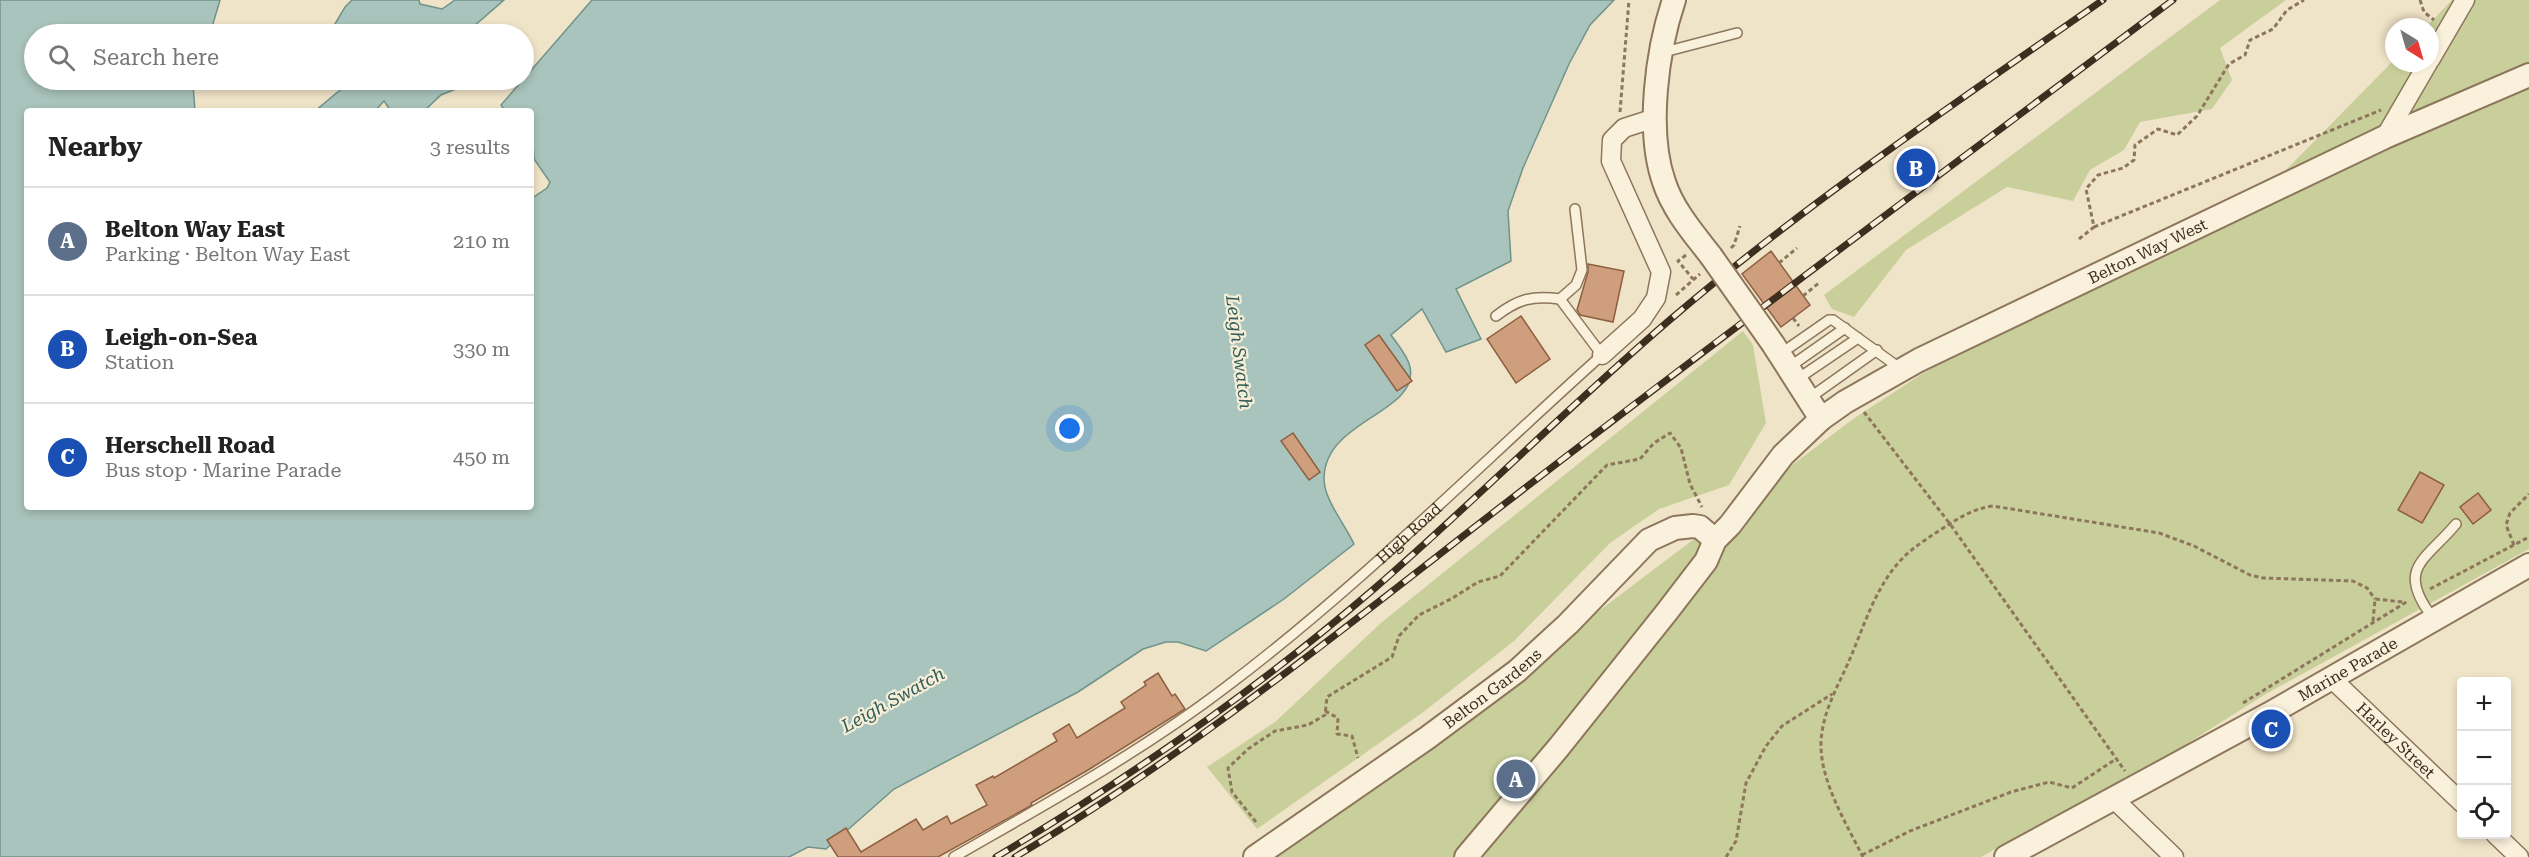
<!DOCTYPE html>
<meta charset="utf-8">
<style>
:root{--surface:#fff;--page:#f2f2f2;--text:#222;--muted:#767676;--line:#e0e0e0;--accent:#7c3aed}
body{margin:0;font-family:"Roboto Serif",serif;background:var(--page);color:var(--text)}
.controls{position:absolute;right:18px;bottom:18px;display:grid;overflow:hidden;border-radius:6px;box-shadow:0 3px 9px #0003}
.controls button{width:54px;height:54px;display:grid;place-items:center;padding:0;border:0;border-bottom:2px solid var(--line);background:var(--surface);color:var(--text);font:30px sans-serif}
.compass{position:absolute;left:2385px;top:18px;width:54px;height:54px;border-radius:50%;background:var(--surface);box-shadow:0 3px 9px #0003;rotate:143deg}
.you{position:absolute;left:1070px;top:429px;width:21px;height:21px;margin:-15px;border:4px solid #fff;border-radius:50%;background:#1a73e8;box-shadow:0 0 0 9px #1a73e833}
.badge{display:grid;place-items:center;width:39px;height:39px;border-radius:50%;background:var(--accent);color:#fff;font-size:20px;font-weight:700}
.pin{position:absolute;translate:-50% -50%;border:3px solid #fff;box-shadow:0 2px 6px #0006}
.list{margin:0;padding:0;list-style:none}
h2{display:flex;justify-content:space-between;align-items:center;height:78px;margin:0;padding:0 24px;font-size:26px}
h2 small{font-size:20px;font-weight:400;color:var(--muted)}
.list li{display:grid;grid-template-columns:39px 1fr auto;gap:18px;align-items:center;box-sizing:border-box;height:108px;padding:0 24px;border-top:2px solid var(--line)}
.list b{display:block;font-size:22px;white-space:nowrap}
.list p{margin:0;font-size:20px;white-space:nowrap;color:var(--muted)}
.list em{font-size:20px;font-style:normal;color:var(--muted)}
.icon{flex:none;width:33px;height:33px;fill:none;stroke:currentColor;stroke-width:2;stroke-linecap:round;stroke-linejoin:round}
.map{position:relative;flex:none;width:2529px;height:857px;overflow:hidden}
.search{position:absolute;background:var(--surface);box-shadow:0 3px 9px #0003;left:24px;top:24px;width:510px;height:66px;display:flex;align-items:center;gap:15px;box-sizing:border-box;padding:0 21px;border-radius:33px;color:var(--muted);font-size:22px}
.panel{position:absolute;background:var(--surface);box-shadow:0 3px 9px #0003;left:24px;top:108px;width:510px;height:402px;border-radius:6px}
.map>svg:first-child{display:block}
.green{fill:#c9cf9b}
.water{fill:#a9c4bc;stroke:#6f938a;stroke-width:1.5}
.building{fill:#cf9f7d;stroke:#8d5f41;stroke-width:1.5}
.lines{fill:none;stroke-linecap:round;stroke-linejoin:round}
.service-casing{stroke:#8d765c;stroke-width:12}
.minor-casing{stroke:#8d765c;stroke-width:21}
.tertiary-casing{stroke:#8d765c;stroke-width:26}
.path{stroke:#8d765c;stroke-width:3;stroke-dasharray:4.5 3;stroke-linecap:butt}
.service{stroke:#faf1dc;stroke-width:9}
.minor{stroke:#faf1dc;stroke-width:18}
.tertiary{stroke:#faf1dc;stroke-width:22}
.rail-casing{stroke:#3d2e20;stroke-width:7}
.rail{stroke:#f7eed8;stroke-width:4.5;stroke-dasharray:14;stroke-linecap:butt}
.tertiary-bridge-casing{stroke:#8d765c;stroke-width:26;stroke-linecap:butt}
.tertiary-bridge{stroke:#faf1dc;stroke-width:22}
.labels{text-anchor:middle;stroke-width:4.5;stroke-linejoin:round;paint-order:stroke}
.street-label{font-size:16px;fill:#3d2e20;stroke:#f7eed8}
.water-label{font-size:18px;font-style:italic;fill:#2f5d5a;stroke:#f7eed8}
</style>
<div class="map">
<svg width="2529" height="857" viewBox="0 0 2529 857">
<rect width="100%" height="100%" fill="#f0e4c8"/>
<!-- green -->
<g class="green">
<path d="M2220 0H2286L2220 48 2232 80 2212 109 2140 122 2124 150 2090 170 2073 201 2007 187 1906 250 1854 317 1832 309 1824 295Z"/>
<path d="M2452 0H2529V549L2264 695 2182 747 1981 857H1273L1853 419 1934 366 2240 217 2394 60V63H2430V27H2426Z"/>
<path d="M1743 331 1753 345 1766 423 1729 485 1659 509 1610 543 1514 641 1422 713 1257 829 1207 767 1275 722 1382 622Z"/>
</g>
<!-- water -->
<g class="water">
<path d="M0 0H220L210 34H34V80H199L193 84 195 111H27V507H531V199L547 188 550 182 534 159 531 111H505L501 105 592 0H1614L1590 25 1569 64 1523 168 1508 211 1511 261 1456 289 1481 339 1446 352 1422 309 1391 335C1398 345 1408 356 1410 367 1419 413 1326 419 1324 477 1323 499 1345 524 1354 544L1284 599 1206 651 1178 642H1166L1143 649 1078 692 894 789 826 849 808 847 789 857H0Z"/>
<path d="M352 0H419L420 4 442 9 455 0H504L465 34H329L345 7Z"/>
<path d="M342 80H478L441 95 424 111H391L384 101 375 111H315L340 90Z"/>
</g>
<!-- building -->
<g class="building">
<path d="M1771 251 1810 305 1781 327 1742 274Z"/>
<path d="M1588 264 1624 271 1613 322 1580 315 1577 310 1588 272Z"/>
<path d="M1521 316 1550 359 1516 383 1487 339Z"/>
<path d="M1379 335 1412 381 1397 391 1365 345Z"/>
<path d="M1293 433 1320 472 1309 480 1281 441Z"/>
<path d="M2420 472 2444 485 2422 523 2398 510Z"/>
<path d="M2478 493 2491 510 2473 524 2460 507Z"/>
<path d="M1158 673 1172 696 1175 694 1185 709 1088 770 1031 803 1032 805 938 857H838L827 840 846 828 861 852 916 819 923 830 947 816 951 824 987 805 976 785 993 776 994 778 1057 741 1053 734 1069 724 1077 738 1125 708 1121 702 1146 685 1144 682Z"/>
</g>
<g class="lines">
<defs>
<g id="service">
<path d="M1664 52 1737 33"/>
<path d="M1496 316C1518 299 1533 295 1560 299"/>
<path d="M1780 354 1829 320H1833L1901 369"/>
<path d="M1788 368 1845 328"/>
<path d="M1796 380 1858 338"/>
<path d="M1808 399 1877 350"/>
<path d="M2433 618C2395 568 2425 561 2456 524"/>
<path id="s1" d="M954 857C1046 804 1141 752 1226 687 1360 586 1478 466 1602 355L1560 299 1576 285 1582 270 1575 209"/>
</g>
<g id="minor">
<path d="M2430 60 2465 0"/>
<path d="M2385 137 2428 63"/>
<path d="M1602 355 1642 319 1656 298 1661 272 1611 161 1612 140 1624 128 1655 118"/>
<path id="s2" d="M2331 678 2462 803"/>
<path d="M2116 798 2119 804 2174 857"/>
<path d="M2495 834 2519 857"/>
</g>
<g id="tertiary">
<path d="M1674 0C1657 50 1646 131 1664 182 1673 210 1694 234 1711 256"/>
<path d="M1773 344 1821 419"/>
<path id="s3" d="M1255 857 1427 738 1517 671 1568 624 1649 540 1675 528 1693 526 1700 527 1715 540"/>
<path id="s4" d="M1466 857 1559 747 1666 613 1706 561 1715 540 1730 525 1783 455 1821 419 1845 402 1919 360 2385 137 2529 75"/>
<path id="s5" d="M2006 857 2269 714 2529 565"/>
</g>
</defs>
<!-- service casing -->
<use href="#service" class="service-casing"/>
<!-- minor casing -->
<use href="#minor" class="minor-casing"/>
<!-- tertiary casing -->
<use href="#tertiary" class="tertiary-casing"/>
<!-- path -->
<g class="path">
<path d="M2420 0 2424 12 2434 20"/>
<path d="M1620 112 1629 0"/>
<path d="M2094 227 2381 110"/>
<path d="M2079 239 2094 227 2086 189 2098 175 2123 168 2134 160 2135 145 2158 129 2177 135 2197 116 2229 64 2245 55 2250 40 2273 29 2287 10 2304 0"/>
<path d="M1731 248 1734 245 1740 226"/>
<path d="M1686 255 1678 261 1693 279"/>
<path d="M1779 263 1797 248"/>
<path d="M1676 295 1700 274"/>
<path d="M1803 296 1820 282"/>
<path d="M1793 318 1799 326"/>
<path d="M1864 412 1950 524 2125 771"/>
<path d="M2514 545 2506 525 2510 513 2529 494"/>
<path d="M2430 589 2529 537"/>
<path d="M2373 621 2375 599 2403 602"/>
<path d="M2243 703 2408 601"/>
<path d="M1325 711 1338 718 1337 734 1352 736 1358 758"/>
<path d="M1256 822 1232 792 1228 768 1248 749 1275 731 1308 725 1325 715 1327 697 1392 657 1399 636 1419 615 1451 599 1478 582 1500 576 1607 465 1640 459 1654 443 1670 433 1681 448 1690 484 1702 507"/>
<path d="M1862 855 1910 831 2011 792 2049 782 2072 788 2116 759"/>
<path d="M1726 857 1736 841 1746 783 1766 746 1782 726 1832 694"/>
<path d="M1863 857C1846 823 1820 781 1821 743 1822 713 1837 688 1849 661 1866 622 1878 576 1914 548 1922 542 1931 536 1940 530 1958 519 1971 509 1993 506L2159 533 2194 546 2250 575 2263 578 2353 581 2367 588 2375 599"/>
</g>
<!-- service -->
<use href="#service" class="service"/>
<!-- minor -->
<use href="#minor" class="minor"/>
<!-- tertiary -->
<use href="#tertiary" class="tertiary"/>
<defs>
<g id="rail">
<path d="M996 857C1129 778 1258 689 1375 588 1476 500 1570 405 1672 318 1808 202 1957 102 2103 0"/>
<path d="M1015 857C1196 750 1359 616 1525 488 1739 323 1957 162 2173 0"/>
</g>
</defs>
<!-- rail casing -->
<use href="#rail" class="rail-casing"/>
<!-- rail -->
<use href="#rail" class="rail"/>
<defs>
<path id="tertiary-bridge" d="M1711 256 1773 344"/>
</defs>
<!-- tertiary-bridge casing -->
<use href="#tertiary-bridge" class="tertiary-bridge-casing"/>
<!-- tertiary-bridge -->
<use href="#tertiary-bridge" class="tertiary-bridge"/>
</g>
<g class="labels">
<!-- street labels -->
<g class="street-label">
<text dy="6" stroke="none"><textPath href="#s4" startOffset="933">Belton Way West</textPath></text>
<text dy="6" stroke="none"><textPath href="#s1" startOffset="560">High Road</textPath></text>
<text dy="6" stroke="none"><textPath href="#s5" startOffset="390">Marine Parade</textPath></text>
<text dy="6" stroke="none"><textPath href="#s3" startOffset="291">Belton Gardens</textPath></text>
<text dy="6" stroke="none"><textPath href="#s2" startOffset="90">Harley Street</textPath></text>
</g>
<!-- water labels -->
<g class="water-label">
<text transform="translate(1239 352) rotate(83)" y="6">Leigh Swatch</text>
<text transform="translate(893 700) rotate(-29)" y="6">Leigh Swatch</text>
</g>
</g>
</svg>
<div class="controls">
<button>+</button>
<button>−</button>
<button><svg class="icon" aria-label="locate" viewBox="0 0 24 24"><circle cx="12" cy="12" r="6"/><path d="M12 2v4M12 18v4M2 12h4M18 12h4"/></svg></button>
</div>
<svg class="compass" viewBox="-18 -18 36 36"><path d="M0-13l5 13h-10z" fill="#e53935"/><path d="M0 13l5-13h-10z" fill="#767676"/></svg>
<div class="you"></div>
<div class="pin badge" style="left:1516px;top:779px;background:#5c6f8a">A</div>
<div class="pin badge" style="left:1916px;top:168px;background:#1a4fb4">B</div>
<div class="pin badge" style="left:2271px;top:729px;background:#1a4fb4">C</div>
<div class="search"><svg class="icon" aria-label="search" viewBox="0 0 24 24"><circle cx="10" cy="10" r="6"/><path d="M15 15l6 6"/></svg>Search here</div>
<section class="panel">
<h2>Nearby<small>3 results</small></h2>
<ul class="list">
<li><span class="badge" style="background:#5c6f8a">A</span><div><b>Belton Way East</b><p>Parking · Belton Way East</p></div><em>210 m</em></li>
<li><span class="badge" style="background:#1a4fb4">B</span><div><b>Leigh-on-Sea</b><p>Station</p></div><em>330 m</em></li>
<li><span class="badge" style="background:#1a4fb4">C</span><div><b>Herschell Road</b><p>Bus stop · Marine Parade</p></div><em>450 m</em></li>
</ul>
</section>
</div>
